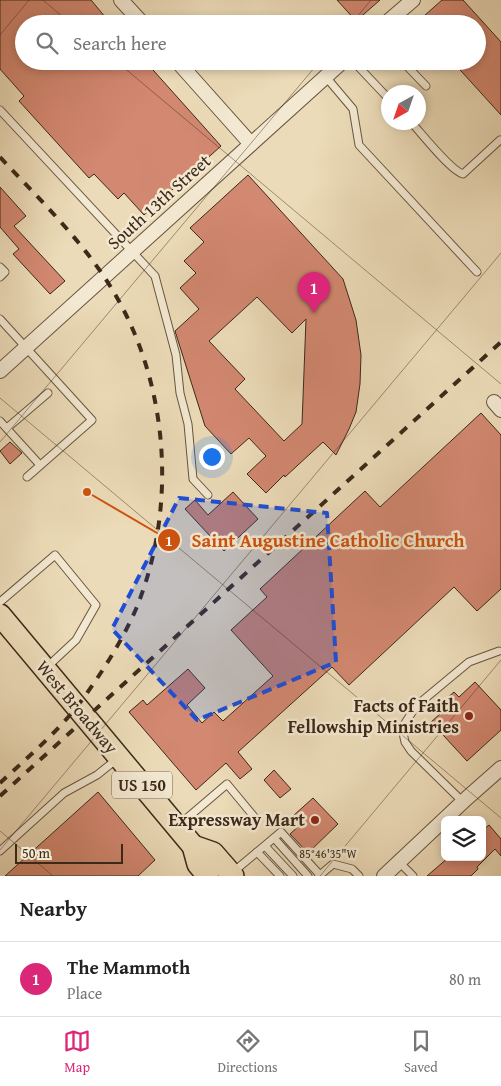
<!DOCTYPE html>
<meta charset="utf-8">
<style>
:root{--surface:#fff;--page:#f2f2f2;--text:#222;--muted:#767676;--line:#e0e0e0;--accent:#db2777}
body{margin:0;font-family:"Gentium Book Plus",serif;background:var(--page);color:var(--text)}
.controls{position:absolute;right:15px;bottom:15px;display:grid;overflow:hidden;border-radius:8px;box-shadow:0 2px 8px #0003}
.controls button{width:45px;height:45px;display:grid;place-items:center;padding:0;border:0;border-bottom:1px solid var(--line);background:var(--surface);color:var(--text);font:25px sans-serif}
.compass{position:absolute;left:381px;top:85px;width:45px;height:45px;border-radius:50%;background:var(--surface);box-shadow:0 2px 8px #0003;rotate:220deg}
.scale{position:absolute;left:15px;bottom:12px;width:108px;box-sizing:border-box;padding-left:5px;border:2px solid #3b2919;border-top:0;font-size:14px;line-height:18px;white-space:nowrap;color:#3b2919;-webkit-text-stroke:4px #f3e8d1;paint-order:stroke}
.you{position:absolute;left:211px;top:456px;width:18px;height:18px;margin:-12px;border:4px solid #fff;border-radius:50%;background:#1a73e8;box-shadow:0 0 0 8px #1a73e833}
.badge{display:grid;place-items:center;width:32px;height:32px;border-radius:50%;background:var(--accent);color:#fff;font-size:16px;font-weight:700}
.pin{position:absolute;translate:-50% -41px;filter:drop-shadow(0 1px 2px #0008)}
.pin::after{content:'';position:absolute;top:26px;width:18px;height:15px;background:inherit;clip-path:polygon(0 0,100% 0,50% 100%)}
.list{margin:0;padding:0;list-style:none}
h2{display:flex;justify-content:space-between;align-items:center;height:65px;margin:0;padding:0 20px;font-size:21px}
h2 small{font-size:16px;font-weight:400;color:var(--muted)}
.list li{display:grid;grid-template-columns:32px 1fr auto;gap:15px;align-items:center;box-sizing:border-box;height:75px;padding:0 20px;border-top:1px solid var(--line)}
.list b{display:block;font-size:19px;white-space:nowrap}
.list p{margin:0;font-size:16px;white-space:nowrap;color:var(--muted)}
.list em{font-size:16px;font-style:normal;color:var(--muted)}
.icon{flex:none;width:28px;height:28px;fill:none;stroke:currentColor;stroke-width:2;stroke-linecap:round;stroke-linejoin:round}
.map{position:relative;flex:none;width:501px;height:876px;overflow:hidden}
.search{position:absolute;background:var(--surface);box-shadow:0 2px 8px #0003;left:15px;right:15px;top:15px;height:55px;display:flex;align-items:center;gap:12px;box-sizing:border-box;padding:0 18px;border-radius:28px;color:var(--muted);font-size:19px}
.sheet{height:140px;background:var(--surface)}
nav{display:flex;justify-content:space-around;align-items:center;box-sizing:border-box;height:70px;border-top:1px solid var(--line);background:var(--surface);font-size:14px;color:var(--muted)}
nav a{display:grid;justify-items:center;gap:2px}
nav .on{color:var(--accent)}
.map>svg:first-child{display:block}
.building{fill:#d38871;stroke:#3b2919;fill-rule:evenodd}
.lines{fill:none;stroke-linecap:round;stroke-linejoin:round}
.lane-casing{stroke:#675641;stroke-width:9}
.street-casing{stroke:#675641;stroke-width:16}
.primary-casing{stroke:#3b2919;stroke-width:24}
.lane{stroke:#f3e8d1;stroke-width:7}
.street{stroke:#f3e8d1;stroke-width:14}
.primary{stroke:#ecdbb8;stroke-width:21}
.rail{stroke:#3b2919;stroke-width:4;stroke-dasharray:9 9;stroke-linecap:butt}
.marked{fill:#1d4ed8;fill-opacity:0.2;stroke:#1d4ed8;stroke-width:4;stroke-dasharray:10 6;stroke-linejoin:round}
.ticks{fill:none;stroke:#3b2919;stroke-width:1;stroke-opacity:0.45}
.poi-dot{fill:#8f2418;stroke:#f3e8d1;stroke-width:2}
.labels{text-anchor:middle;stroke-width:5;stroke-linejoin:round;paint-order:stroke}
.shield{fill:#f3e8d1;stroke:#726250;stroke-width:1}
.shield-label{font-size:16px;font-weight:bold;fill:#3b2919}
.street-label{font-size:18px;fill:#3b2919;stroke:#f3e8d1}
.poi-label{font-size:18px;font-weight:bold;fill:#3b2919;stroke:#f3e8d1;text-anchor:end}
.ticks-label{font-size:12px;text-anchor:middle;fill:#3b2919;stroke:#f3e8d1;stroke-width:5;stroke-linejoin:round;paint-order:stroke}
.leader{fill:none;stroke:#ce520e;stroke-width:2}
.callout-dot{fill:#ce520e;stroke:#f3e8d1;stroke-width:2}
.mark-label{font-size:15px;text-anchor:middle;font-weight:bold;fill:#fff}
.callout-label{font-size:19px;text-anchor:middle;font-weight:bold;fill:#ce520e;stroke:#f3e8d1;stroke-width:5;stroke-linejoin:round;paint-order:stroke}
</style>
<div class="map">
<svg width="501" height="876" viewBox="0 0 501 876">
<rect width="100%" height="100%" fill="#ecdbb8"/>
<filter id="stains"><feTurbulence type="fractalNoise" baseFrequency=".004" numOctaves="4"/><feColorMatrix values="0 0 0 0 .2 0 0 0 0 .09 0 0 0 0 .02 0 0 0 .5 -.17"/></filter>
<radialGradient id="worn" r=".72"><stop offset=".6" stop-color="#630" stop-opacity="0"/><stop offset="1" stop-color="#630" stop-opacity=".3"/></radialGradient>
<!-- building -->
<g class="building">
<path d="M0 0H91L111 24H24V61H145L221 146 144 215 124 193 118 199 94 174 89 178 19 101 24 96 0 69Z"/>
<path d="M337 0H380L356 21Z"/>
<path d="M442 0H463L501 42V115L452 61H477V24H415Z"/>
<path d="M248 175 343 279 356 320 361 355 360 384 356 412 349 429 336 455 323 442 285 477 284 475 266 493 247 474 266 456 249 438 231 454 205 426 175 331 199 309 180 288 196 273 184 261 204 242 190 228ZM257 297 292 333 306 319 302 424 284 441 235 389 245 379 209 341Z"/>
<path d="M0 187 26 216 14 226 65 281 50 294 13 254 19 249 0 227Z"/>
<path d="M481 413 501 435V589L477 611 454 587 349 685 332 667 238 752 252 769 240 779 226 763 196 790 129 712 143 700 147 705 188 669 205 688 187 705 202 723 214 712 223 721 273 676 231 630 267 597 260 589 365 491 380 507Z"/>
<path d="M10 442 22 453 10 464 0 451Z"/>
<path d="M233 492 258 519 224 551 185 509 195 500 208 515Z"/>
<path d="M475 682 501 710V730L467 761 431 722 450 705 445 700 454 692 459 697Z"/>
<path d="M274 770 291 789 280 798 264 780Z"/>
<path d="M98 792 155 860 138 876H5Z"/>
<path d="M313 798 338 824 308 853 290 834 301 824 293 816Z"/>
<path d="M489 825 501 839V856L495 849 477 867 478 869 471 876H427L449 857H482V831Z"/>
</g>
<g class="lines">
<defs>
<g id="lane">
<path d="M353 61 388 98"/>
<path d="M402 61 426 86"/>
<path d="M326 77 353 109 359 145 477 272"/>
<path d="M0 110 155 276 176 355 180 393 188 424 193 479 208 495"/>
<path d="M411 122C422 134 451 171 463 174L500 140"/>
<path d="M0 267 5 272 0 277"/>
<path d="M0 319 92 420 27 477"/>
<path d="M0 421 40 465"/>
<path d="M7 428 48 393"/>
<path d="M0 602 55 555 96 605 76 640 46 668"/>
<path d="M463 802 411 751 405 742 402 728 416 706 469 662 499 651"/>
<path d="M179 825 227 784 256 819"/>
<path d="M274 838 308 876"/>
<path d="M265 846 293 876"/>
<path d="M0 851 64 793 97 775 117 759"/>
<path d="M257 852 280 876"/>
<path d="M399 862 413 876"/>
<path d="M232 873 281 832 320 875"/>
<path d="M319 876 333 864 352 869 359 876"/>
</g>
<g id="street">
<path d="M121 0 143 24"/>
<path d="M385 24 413 0"/>
<path d="M177 61 251 144"/>
<path d="M0 371 343 61"/>
<path d="M494 402 501 410"/>
<path d="M384 876 467 798 501 768"/>
</g>
<g id="primary">
<path d="M0 615 193 846 198 864 208 876"/>
<path d="M193 846 213 853 233 876"/>
</g>
</defs>
<!-- lane casing -->
<use href="#lane" class="lane-casing"/>
<!-- street casing -->
<use href="#street" class="street-casing"/>
<!-- primary casing -->
<use href="#primary" class="primary-casing"/>
<!-- lane -->
<use href="#lane" class="lane"/>
<!-- street -->
<use href="#street" class="street"/>
<!-- primary -->
<use href="#primary" class="primary"/>
<!-- rail -->
<g class="rail">
<path d="M0 157C39 199 82 240 112 289 169 383 178 507 136 609 122 641 103 671 82 700 59 731 29 756 0 783"/>
<path d="M0 796 501 342"/>
</g>
</g>
<!-- marked area -->
<path class="marked" d="M179 498 327 513 336 662 197 720 112 629Z"/>
<!-- ticks -->
<path class="ticks" d="M43 0 71 24M351 24 371 0M0 35 29 0M116 61 501 384M0 398 501 818M0 442 320 61M0 831 53 876M0 850 501 253M320 876 501 660"/>
<!-- markers -->
<g class="poi-dot">
<circle cx="469" cy="716" r="5"/>
<circle cx="315" cy="820" r="5"/>
</g>
<g class="labels">
<!-- shield labels -->
<rect class="shield" x="112" y="771.5" width="60" height="27" rx="4"/>
<g class="shield-label">
<text x="142" y="791">US 150</text>
</g>
<!-- street labels -->
<g class="street-label">
<text transform="translate(159 202) rotate(-42)" y="6">South 13th Street</text>
<text transform="translate(77 707) rotate(50)" y="6">West Broadway</text>
</g>
<!-- poi labels -->
<g class="poi-label">
<text x="459" y="712">Facts of Faith<tspan x="459" dy="21">Fellowship Ministries</tspan></text>
<text x="305" y="826">Expressway Mart</text>
</g>
</g>
<g class="ticks-label">
<text x="328" y="858">85°46'35"W</text>
</g>
<!-- callouts -->
<path class="leader" d="M87 492L169 540"/>
<g class="callout-dot">
<circle cx="87" cy="492" r="5"/>
<circle cx="169" cy="540" r="12"/>
</g>
<g class="mark-label">
<text x="169" y="546">1</text>
</g>
<g class="callout-label">
<text x="328" y="547">Saint Augustine Catholic Church</text>
</g>
<rect width="100%" height="100%" filter="url(#stains)"/>
<rect width="100%" height="100%" fill="url(#worn)"/>
</svg>
<div class="controls">
<button><svg class="icon" aria-label="layers" viewBox="0 0 24 24"><path d="M12 4l9 5-9 5-9-5zM3 14l9 5 9-5"/></svg></button>
</div>
<svg class="compass" viewBox="-18 -18 36 36"><path d="M0-13l5 13h-10z" fill="#e53935"/><path d="M0 13l5-13h-10z" fill="#767676"/></svg>
<div class="scale">50 m</div>
<div class="you"></div>
<div class="pin badge" style="left:314px;top:313px">1</div>
<div class="search"><svg class="icon" aria-label="search" viewBox="0 0 24 24"><circle cx="10" cy="10" r="6"/><path d="M15 15l6 6"/></svg>Search here</div>
</div>
<section class="sheet">
<h2>Nearby<small></small></h2>
<ul class="list">
<li><span class="badge">1</span><div><b>The Mammoth</b><p>Place</p></div><em>80 m</em></li>
</ul>
</section>
<nav>
<a class="on"><svg class="icon" aria-label="map" viewBox="0 0 24 24"><path d="M3 6l6-2 6 2 6-2v14l-6 2-6-2-6 2zM9 4v14M15 6v14"/></svg>Map</a>
<a><svg class="icon" aria-label="directions" viewBox="0 0 24 24"><path d="M12 3l9 9-9 9-9-9zM9 14v-3h6M13 9l2 2-2 2"/></svg>Directions</a>
<a><svg class="icon" aria-label="saved" viewBox="0 0 24 24"><path d="M7 4h10v16l-5-4-5 4z"/></svg>Saved</a>
</nav>
